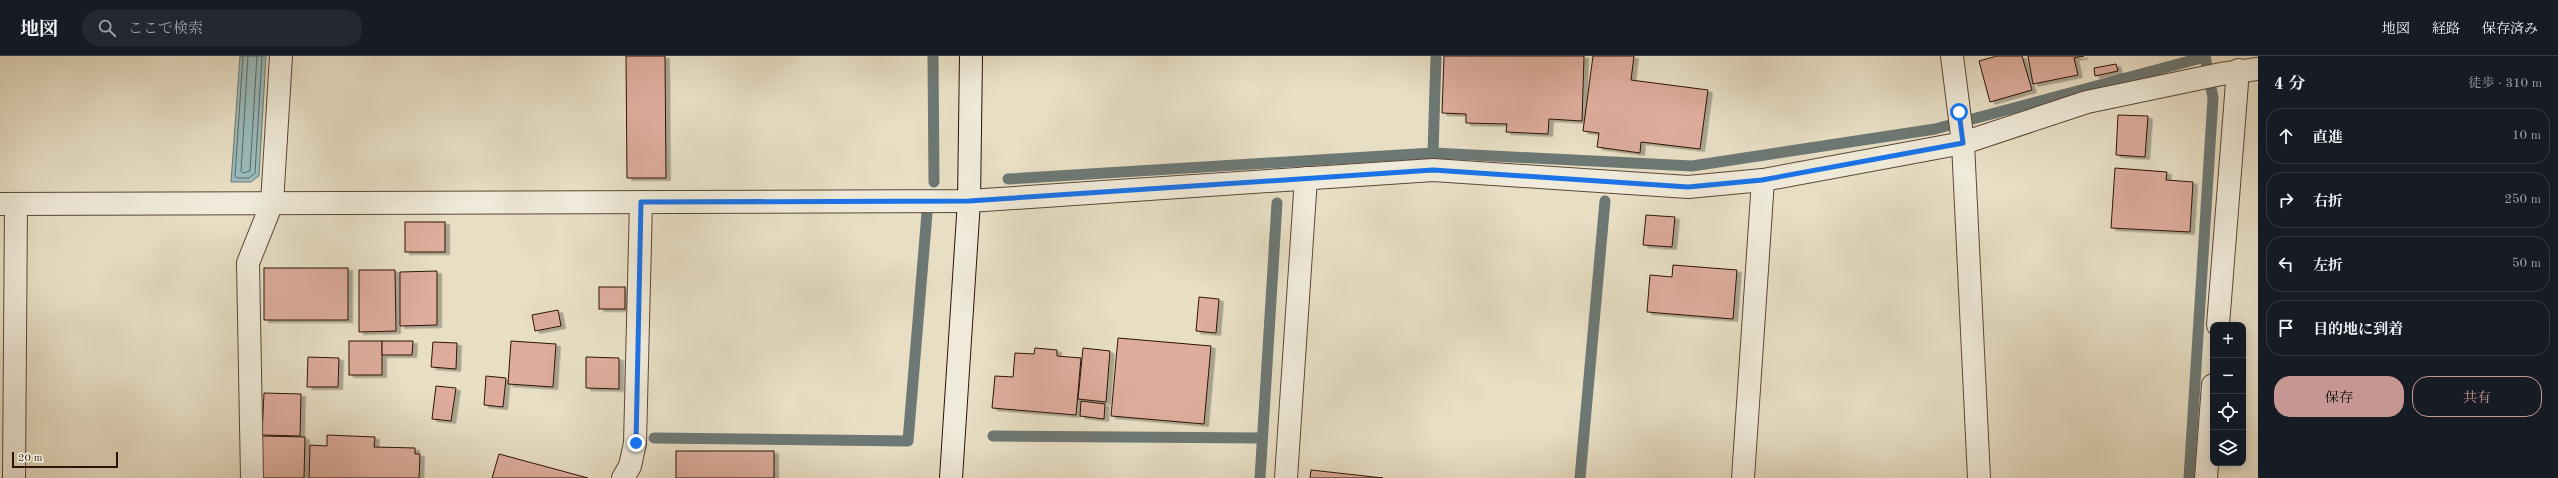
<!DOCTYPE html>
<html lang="ja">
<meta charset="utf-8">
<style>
:root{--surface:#171b24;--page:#242831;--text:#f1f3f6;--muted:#9ea1a6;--line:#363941;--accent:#c59692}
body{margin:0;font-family:"Old Standard TT","Noto Serif JP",serif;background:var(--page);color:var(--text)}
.controls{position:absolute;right:12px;bottom:12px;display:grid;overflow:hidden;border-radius:8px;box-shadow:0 2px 10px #0003}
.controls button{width:36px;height:36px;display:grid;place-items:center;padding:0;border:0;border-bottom:1px solid var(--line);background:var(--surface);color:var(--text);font:20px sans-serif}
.scale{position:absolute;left:12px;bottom:10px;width:106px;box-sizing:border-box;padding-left:4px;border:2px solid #2d1307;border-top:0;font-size:11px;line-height:14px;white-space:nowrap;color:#2d1307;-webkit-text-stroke:3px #efead9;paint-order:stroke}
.stop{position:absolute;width:12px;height:12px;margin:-9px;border:3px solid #1a73e8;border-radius:50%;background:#fff}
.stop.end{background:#1a73e8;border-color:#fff;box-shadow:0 1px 4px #0008}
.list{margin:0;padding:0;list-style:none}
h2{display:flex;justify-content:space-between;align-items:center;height:52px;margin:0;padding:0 16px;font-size:17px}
h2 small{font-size:13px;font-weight:400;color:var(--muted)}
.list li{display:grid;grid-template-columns:26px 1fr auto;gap:12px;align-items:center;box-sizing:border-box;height:56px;margin:0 8px 8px;padding:0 8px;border:1px solid var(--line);border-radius:16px}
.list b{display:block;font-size:15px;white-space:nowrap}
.list em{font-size:13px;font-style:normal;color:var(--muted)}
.actions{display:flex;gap:8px;padding:12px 16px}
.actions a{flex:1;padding:9px 0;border:1px solid var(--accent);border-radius:16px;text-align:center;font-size:14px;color:var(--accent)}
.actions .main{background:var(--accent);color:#111}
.icon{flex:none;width:22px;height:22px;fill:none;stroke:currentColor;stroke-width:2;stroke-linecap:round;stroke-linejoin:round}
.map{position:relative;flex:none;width:2258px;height:422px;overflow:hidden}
header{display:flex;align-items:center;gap:24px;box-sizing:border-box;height:56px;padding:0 20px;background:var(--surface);border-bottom:1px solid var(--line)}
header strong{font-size:19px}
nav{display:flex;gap:22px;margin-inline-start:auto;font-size:14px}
.search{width:280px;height:36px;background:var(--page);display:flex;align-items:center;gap:10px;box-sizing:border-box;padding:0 14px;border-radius:16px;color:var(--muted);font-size:15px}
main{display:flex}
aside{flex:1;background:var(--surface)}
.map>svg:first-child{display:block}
.water{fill:#98bbbc;stroke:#6d7874}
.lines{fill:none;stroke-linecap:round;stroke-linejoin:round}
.shore{stroke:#626762;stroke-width:1}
.stream{stroke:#6d7874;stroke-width:11}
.building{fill:#ddac9c;stroke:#2d1307;filter:url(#shadow)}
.street-casing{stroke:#5c4636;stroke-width:24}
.secondary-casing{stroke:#2d1307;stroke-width:24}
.street{stroke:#efead9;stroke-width:22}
.secondary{stroke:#efead9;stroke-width:22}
.route{stroke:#1a73e8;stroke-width:5}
</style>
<header>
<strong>地図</strong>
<div class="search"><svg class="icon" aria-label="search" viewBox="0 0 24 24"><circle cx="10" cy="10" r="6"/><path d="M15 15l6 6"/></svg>ここで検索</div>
<nav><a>地図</a><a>経路</a><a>保存済み</a></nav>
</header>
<main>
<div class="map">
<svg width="2258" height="422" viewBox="0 0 2258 422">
<defs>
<filter id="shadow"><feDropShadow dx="4.5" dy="2.5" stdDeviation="0" flood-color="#0004"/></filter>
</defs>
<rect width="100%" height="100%" fill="#e7dec4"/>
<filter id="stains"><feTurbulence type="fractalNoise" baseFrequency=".005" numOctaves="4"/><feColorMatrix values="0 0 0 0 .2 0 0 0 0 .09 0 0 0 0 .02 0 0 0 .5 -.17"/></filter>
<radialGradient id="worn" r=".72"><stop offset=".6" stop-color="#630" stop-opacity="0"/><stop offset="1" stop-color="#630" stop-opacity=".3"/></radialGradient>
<!-- water -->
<path class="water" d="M240 0H266L259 120 251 126H231Z"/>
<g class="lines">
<!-- shore -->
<g class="shore">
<path d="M243 0 235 120 237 122H249L255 117 262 0"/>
<path d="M248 0 241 115 243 117 250 115 257 0"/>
</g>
<!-- stream -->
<g class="stream">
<path d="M933 0 934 126"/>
<path d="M1433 97 1436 0"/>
<path d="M1008 123 1433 97 1692 110 1935 73 2205 1"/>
<path d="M993 380 1262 382"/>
<path d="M654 382 908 385 927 157"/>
<path d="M1260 422 1277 147"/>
<path d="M1580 422 1605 145"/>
<path d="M2189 422 2213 42 2205 0"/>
</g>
</g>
<!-- building -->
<g class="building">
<path d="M626 0H665L666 122H627Z"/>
<path d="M1444 0H1584L1582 65 1549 63 1548 78 1506 76 1507 68 1466 67V58L1442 57Z"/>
<path d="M1593 0H1634L1631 24 1708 34 1700 93 1641 86 1640 97 1597 91 1599 77 1583 75Z"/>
<path d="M1997 0H2022L2032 34 1990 46 1979 5Z"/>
<path d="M2028 0H2084L2074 2 2078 19 2033 28Z"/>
<path d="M2116 8 2118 15 2095 20 2094 12Z"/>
<path d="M2118 59 2148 60 2145 101 2116 99Z"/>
<path d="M2115 112 2167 116 2166 124 2193 126 2190 176 2111 172Z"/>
<path d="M1646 159 1675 161 1672 191 1643 189Z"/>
<rect x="405" y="166" width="40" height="30"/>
<path d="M1673 209 1737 214 1733 263 1647 256 1650 219 1672 221Z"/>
<rect x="264" y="212" width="84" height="52"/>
<path d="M359 214H395L396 275 359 276Z"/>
<path d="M437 215V269L400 270V216Z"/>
<rect x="599" y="231" width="26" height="22"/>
<path d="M1199 241 1219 243 1216 277 1196 275Z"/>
<path d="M558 254 561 270 535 275 532 259Z"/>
<path d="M1118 282 1211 290 1204 368 1111 360Z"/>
<rect x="349" y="285" width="33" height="34"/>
<path d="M382 285H413L412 299H382Z"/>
<path d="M511 285 556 288 553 331 508 328Z"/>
<path d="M433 286 457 287 456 313 431 311Z"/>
<path d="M1035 292 1057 294V300L1081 302 1076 359 992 352 995 320 1013 321 1015 297 1034 298Z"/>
<path d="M1083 292 1110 295 1106 346 1078 343Z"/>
<path d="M308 301 339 302 338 331H307Z"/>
<path d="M586 301 619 302V333L586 332Z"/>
<path d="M486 320 506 322 503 351 484 349Z"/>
<path d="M436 330 456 332 451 365 432 363Z"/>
<path d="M264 337 301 338 300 380 262 379Z"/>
<path d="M1081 345 1105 348 1104 363 1080 360Z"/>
<path d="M327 379 375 381 374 391 415 392V398H420L419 422H309L310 389 327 390Z"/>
<path d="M262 380 305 381 304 422H261Z"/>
<rect x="676" y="395" width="98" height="27"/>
<path d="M499 398 588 422H492Z"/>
<path d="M1311 414 1383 422H1310Z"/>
</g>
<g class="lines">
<defs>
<g id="street">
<path d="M1952 0 1963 87 1979 422"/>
<path d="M0 148 969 145 1433 114 1688 131 1763 124 1963 87 2087 46 2221 18 2258 13"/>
<path d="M2218 269 2238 14"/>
<path d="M14 422 16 148"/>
<path d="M252 422 248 207 272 147 281 0"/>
<path d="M623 422 630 410 635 387 641 146"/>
<path d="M1286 422 1306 122"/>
<path d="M1743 422 1763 124"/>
<path d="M2206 422 2213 329"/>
</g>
<path id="secondary" d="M951 422 969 145 971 0"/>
</defs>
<!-- street casing -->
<use href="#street" class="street-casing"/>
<!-- secondary casing -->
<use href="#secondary" class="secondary-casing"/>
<!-- street -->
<use href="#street" class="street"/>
<!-- secondary -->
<use href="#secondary" class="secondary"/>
</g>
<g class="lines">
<!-- route -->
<path class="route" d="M636 387 641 146 969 145 1433 114 1688 131 1762 124 1963 87 1959 56"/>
</g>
<rect width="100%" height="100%" filter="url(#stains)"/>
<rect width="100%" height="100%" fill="url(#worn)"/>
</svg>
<div class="controls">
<button>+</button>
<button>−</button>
<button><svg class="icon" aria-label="locate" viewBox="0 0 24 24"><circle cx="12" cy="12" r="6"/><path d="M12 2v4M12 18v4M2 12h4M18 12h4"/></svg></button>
<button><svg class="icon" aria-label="layers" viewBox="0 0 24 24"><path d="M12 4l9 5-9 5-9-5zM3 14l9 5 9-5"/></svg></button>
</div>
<div class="scale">20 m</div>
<div class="stop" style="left:1959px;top:56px"></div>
<div class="stop end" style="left:636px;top:387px"></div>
</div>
<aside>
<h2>4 分<small>徒歩 · 310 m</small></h2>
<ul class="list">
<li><svg class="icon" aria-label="ahead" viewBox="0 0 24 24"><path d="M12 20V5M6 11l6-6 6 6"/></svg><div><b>直進</b></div><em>10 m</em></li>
<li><svg class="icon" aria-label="right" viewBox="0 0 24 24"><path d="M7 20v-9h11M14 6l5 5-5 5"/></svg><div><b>右折</b></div><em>250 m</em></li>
<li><svg class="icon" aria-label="left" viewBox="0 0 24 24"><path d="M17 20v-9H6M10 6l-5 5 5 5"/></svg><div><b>左折</b></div><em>50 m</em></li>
<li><svg class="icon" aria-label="arrive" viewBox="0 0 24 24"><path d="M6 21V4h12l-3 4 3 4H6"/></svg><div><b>目的地に到着</b></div></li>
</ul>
<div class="actions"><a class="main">保存</a><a>共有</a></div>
</aside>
</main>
